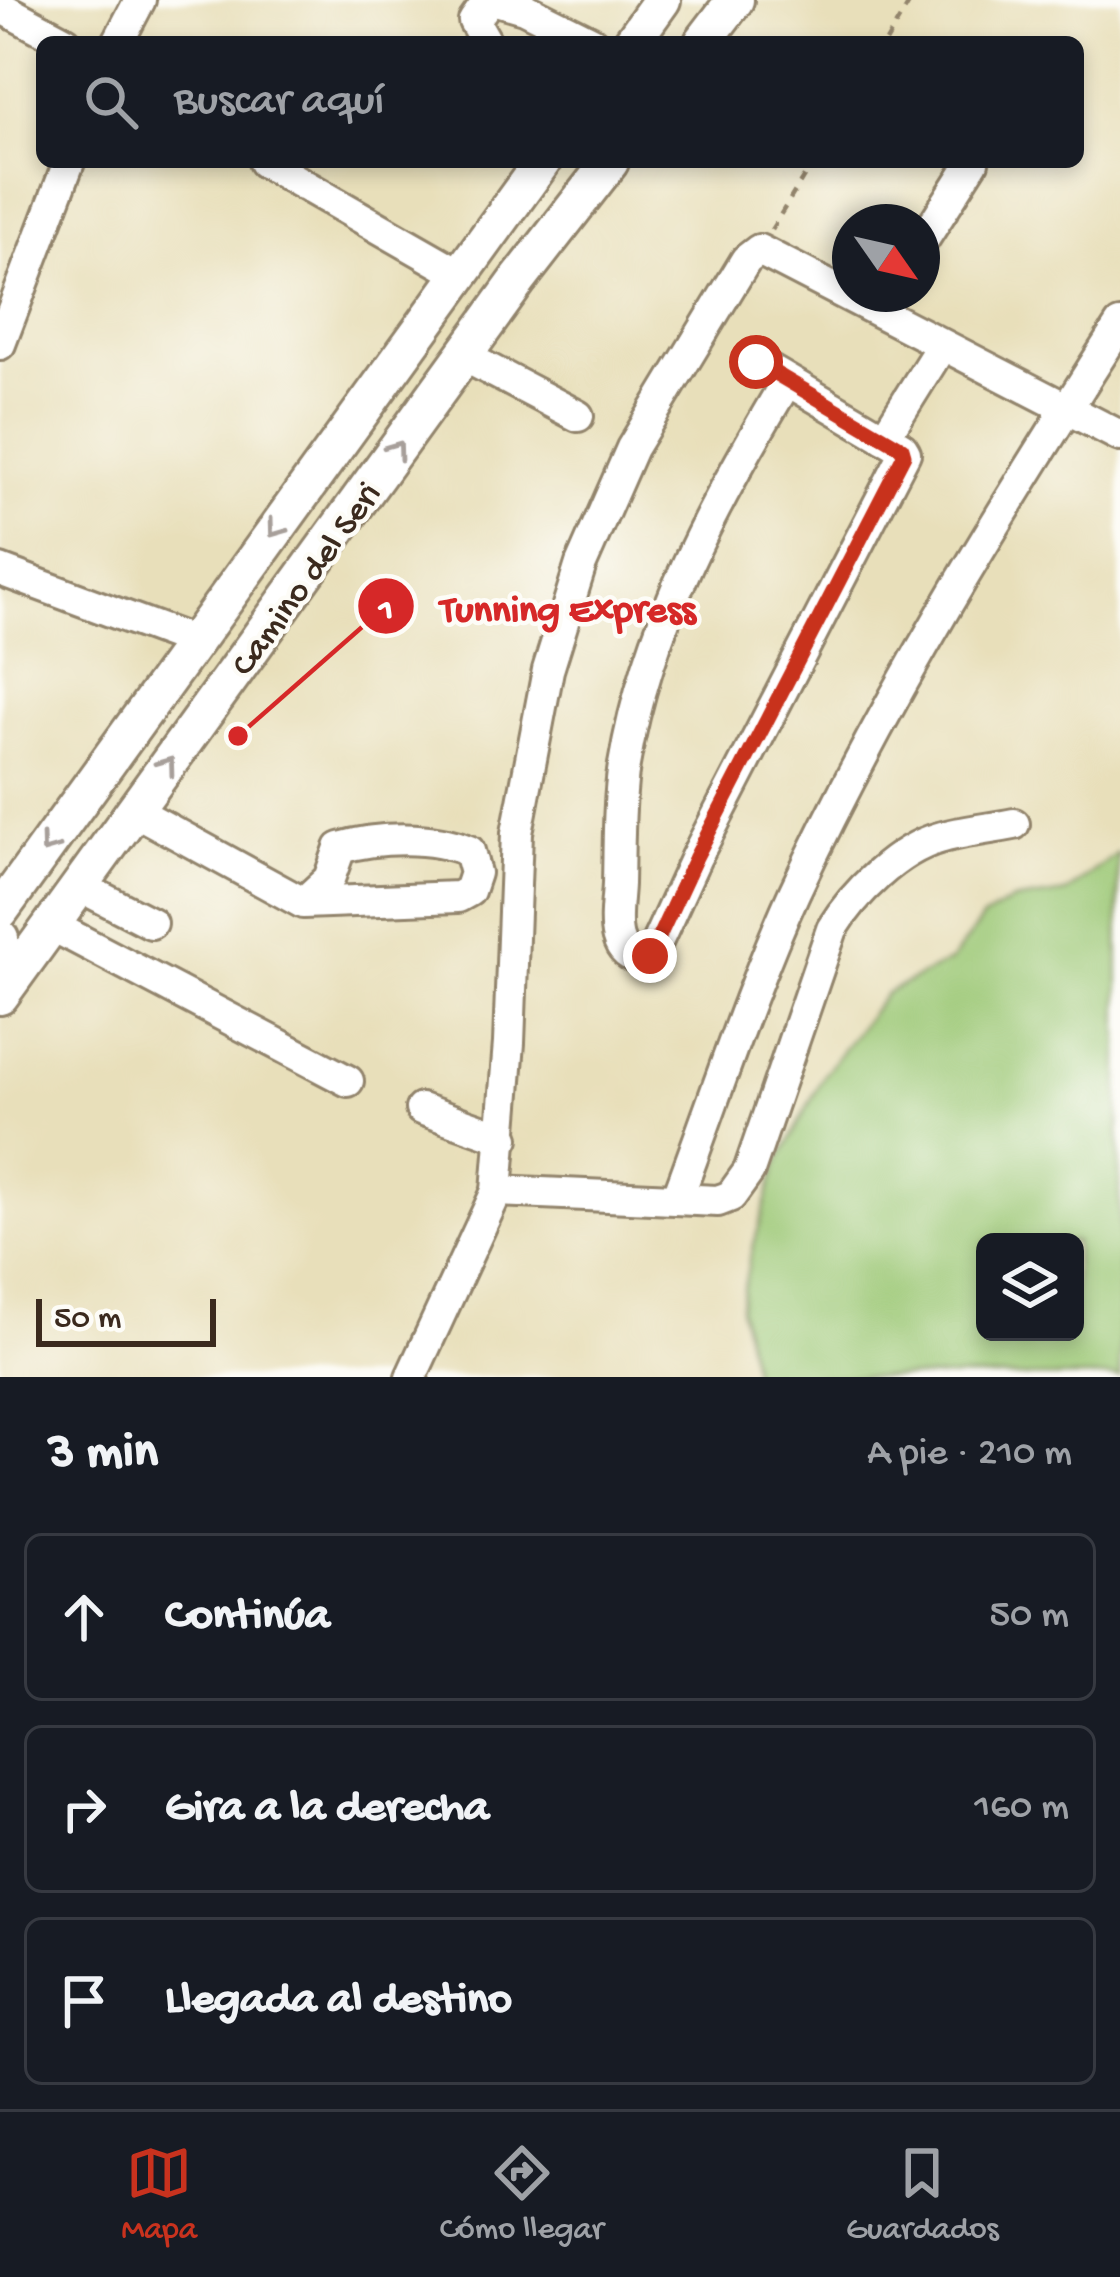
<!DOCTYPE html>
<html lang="es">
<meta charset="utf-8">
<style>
:root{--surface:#171b24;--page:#20242c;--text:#f1f3f6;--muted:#9ea1a6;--line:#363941;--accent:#c8321e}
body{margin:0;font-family:"Gochi Hand",sans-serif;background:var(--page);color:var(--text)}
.controls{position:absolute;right:36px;bottom:36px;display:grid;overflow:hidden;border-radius:18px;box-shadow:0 6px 18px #0003}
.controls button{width:108px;height:108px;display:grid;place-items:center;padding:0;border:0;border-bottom:3px solid var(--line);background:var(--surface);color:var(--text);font:60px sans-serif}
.compass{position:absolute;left:832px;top:204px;width:108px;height:108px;border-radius:50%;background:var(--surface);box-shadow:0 6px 18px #0003;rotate:124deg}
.scale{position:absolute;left:36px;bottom:30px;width:180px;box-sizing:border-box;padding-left:12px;border:6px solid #3b2a1e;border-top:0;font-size:33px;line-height:42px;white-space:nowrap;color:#3b2a1e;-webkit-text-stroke:9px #fdfcf7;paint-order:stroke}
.stop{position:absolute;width:36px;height:36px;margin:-27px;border:9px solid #c8321e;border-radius:50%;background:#fff}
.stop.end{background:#c8321e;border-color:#fff;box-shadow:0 3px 12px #0008}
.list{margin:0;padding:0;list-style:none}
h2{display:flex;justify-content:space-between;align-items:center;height:156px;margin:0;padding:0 48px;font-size:51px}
h2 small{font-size:39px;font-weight:400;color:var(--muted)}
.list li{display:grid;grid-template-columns:78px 1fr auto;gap:36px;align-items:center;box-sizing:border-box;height:168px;margin:0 24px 24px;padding:0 24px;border:3px solid var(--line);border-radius:18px}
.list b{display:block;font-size:45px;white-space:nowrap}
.list em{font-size:39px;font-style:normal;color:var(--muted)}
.icon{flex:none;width:66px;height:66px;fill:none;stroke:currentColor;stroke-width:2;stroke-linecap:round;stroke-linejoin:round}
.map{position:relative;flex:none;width:1120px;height:1377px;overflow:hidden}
.search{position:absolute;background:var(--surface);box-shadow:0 6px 18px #0003;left:36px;right:36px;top:36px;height:132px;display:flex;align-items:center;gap:30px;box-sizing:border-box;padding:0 42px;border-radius:18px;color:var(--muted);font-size:45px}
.sheet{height:732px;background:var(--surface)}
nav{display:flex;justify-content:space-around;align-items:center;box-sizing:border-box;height:168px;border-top:3px solid var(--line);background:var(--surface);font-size:33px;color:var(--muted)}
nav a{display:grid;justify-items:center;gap:6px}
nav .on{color:var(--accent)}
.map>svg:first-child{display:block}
.green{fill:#9cc876;stroke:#6c794a;stroke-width:3;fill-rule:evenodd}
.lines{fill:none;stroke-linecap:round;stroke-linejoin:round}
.minor-casing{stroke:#92846c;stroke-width:36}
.major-casing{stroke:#92846c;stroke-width:42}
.path{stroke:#92846c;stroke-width:4.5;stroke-dasharray:9 9;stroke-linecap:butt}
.minor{stroke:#fff;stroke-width:30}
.major{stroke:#fff;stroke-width:36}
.oneway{stroke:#a79f9a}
.route{stroke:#c8321e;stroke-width:15}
.labels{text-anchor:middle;stroke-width:9;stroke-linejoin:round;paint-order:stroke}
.street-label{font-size:36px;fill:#3b2a1e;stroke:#fdfcf7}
.leader{fill:none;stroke:#d62828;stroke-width:4.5}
.callout-dot{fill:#d62828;stroke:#fdfcf7;stroke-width:4.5}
.mark-label{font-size:36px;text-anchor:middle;font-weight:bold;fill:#fff}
.callout-label{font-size:39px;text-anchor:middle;font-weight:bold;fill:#d62828;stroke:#fdfcf7;stroke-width:9;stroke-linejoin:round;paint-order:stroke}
</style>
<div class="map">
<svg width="1120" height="1377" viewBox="0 0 1120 1377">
<rect width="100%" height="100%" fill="#fdfcf7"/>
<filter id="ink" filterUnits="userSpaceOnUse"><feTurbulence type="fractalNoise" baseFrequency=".00833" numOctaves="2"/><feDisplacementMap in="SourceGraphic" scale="24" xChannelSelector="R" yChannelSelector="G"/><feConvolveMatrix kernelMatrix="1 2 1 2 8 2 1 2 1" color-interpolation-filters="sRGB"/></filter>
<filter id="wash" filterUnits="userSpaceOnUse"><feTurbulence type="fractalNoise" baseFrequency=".004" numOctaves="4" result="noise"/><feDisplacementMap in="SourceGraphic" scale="48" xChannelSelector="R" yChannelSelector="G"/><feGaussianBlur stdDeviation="2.7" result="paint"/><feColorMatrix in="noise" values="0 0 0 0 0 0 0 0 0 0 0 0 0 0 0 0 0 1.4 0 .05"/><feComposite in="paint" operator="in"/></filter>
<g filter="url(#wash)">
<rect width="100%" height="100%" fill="#e8dfba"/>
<!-- green -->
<path class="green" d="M1118 853 1120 1377H754L740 1308 749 1261 777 1165 824 1075 886 993 951 961 983 918 1012 901 1066 893ZM985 1242H1075V1332H985Z"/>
</g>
<g filter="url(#ink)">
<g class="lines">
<defs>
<g id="minor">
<path d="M496 0 524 8 592 42"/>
<path d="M0 7 66 42"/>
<path d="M118 42 140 0"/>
<path d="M486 42 474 21 489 0"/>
<path d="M264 162 460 274"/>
<path d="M922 242 973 162"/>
<path d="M0 344 69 162"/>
<path d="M464 356 578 416"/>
<path d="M756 362 902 448 905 453 696 857 653 951 644 959C606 955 617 911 618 884 619 845 618 803 624 765 648 623 714 503 787 381"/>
<path d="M884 438 942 345"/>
<path d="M0 570 194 642"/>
<path d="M135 811 303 903 458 897 469 891 475 873 469 851C432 835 378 837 340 848L329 879 303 903"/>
<path d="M79 886 151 923"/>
<path d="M51 925 348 1081"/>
<path d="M421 1109 504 1138"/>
<path d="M497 1191 718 1201 731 1196 749 1171 832 929C854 893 897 850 939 838 963 831 990 829 1014 824"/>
<path d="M677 1199C715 1098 749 992 794 893 886 696 1003 508 1120 325"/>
<path d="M411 1377 497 1191 509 1043 517 833 548 670 581 564 632 448 746 260 759 250 1120 436"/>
</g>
<g id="major">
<path d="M632 42 662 0"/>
<path d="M703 42 735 0"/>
<path d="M0 911 542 162"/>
<path d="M0 938V951"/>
<path d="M0 996 519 279 610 162"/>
</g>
</defs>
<!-- minor casing -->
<use href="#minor" class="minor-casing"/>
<!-- major casing -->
<use href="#major" class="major-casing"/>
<!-- path -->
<g class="path">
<path d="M886 42 911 0"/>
<path d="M771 230 813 162"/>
</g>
<!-- minor -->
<use href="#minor" class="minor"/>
<!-- major -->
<use href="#major" class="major"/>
</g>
<!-- one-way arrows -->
<defs><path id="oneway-chevron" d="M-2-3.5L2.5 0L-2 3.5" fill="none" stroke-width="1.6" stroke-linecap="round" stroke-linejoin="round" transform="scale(3)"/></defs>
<g class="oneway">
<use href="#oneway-chevron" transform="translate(396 449) rotate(-54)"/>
<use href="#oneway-chevron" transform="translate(276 529) rotate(126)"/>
<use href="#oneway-chevron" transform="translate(167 765) rotate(-54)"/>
<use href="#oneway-chevron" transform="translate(48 845) rotate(126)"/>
</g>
</g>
<g class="lines" filter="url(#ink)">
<!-- route -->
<path class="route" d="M650 956 696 857 904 455 902 448 756 362"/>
</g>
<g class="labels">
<!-- street labels -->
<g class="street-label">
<text transform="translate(303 577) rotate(-54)" y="13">Camino del Seri</text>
</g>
</g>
<!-- callouts -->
<path class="leader" d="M238 736L386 606"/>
<g class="callout-dot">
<circle cx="238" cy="736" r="12"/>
<circle cx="386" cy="606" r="30"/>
</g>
<g class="mark-label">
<text x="386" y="619">1</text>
</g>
<g class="callout-label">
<text x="568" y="620">Tunning Express</text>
</g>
</svg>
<div class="controls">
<button><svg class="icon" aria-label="layers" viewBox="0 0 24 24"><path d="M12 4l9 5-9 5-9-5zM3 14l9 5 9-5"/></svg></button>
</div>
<svg class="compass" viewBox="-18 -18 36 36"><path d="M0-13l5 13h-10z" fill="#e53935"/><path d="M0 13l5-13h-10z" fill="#9ea1a6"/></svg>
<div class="scale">50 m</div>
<div class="stop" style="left:756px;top:362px"></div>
<div class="stop end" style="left:650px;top:956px"></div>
<div class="search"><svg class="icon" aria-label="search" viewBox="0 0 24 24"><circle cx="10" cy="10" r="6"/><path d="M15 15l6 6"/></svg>Buscar aquí</div>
</div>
<section class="sheet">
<h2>3 min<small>A pie · 210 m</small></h2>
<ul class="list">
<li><svg class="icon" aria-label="ahead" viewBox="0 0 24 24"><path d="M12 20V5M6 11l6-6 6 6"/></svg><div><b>Continúa</b></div><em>50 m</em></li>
<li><svg class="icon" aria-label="right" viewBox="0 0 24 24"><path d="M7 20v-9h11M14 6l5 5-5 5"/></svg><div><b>Gira a la derecha</b></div><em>160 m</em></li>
<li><svg class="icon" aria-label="arrive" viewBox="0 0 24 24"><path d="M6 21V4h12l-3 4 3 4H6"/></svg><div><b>Llegada al destino</b></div></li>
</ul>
</section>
<nav>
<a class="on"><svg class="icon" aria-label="map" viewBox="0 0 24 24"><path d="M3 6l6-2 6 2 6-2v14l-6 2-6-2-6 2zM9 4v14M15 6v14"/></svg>Mapa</a>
<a><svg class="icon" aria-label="directions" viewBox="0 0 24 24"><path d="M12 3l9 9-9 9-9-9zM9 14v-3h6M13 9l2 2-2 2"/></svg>Cómo llegar</a>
<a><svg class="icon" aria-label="saved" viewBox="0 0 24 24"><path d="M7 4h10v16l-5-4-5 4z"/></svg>Guardados</a>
</nav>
